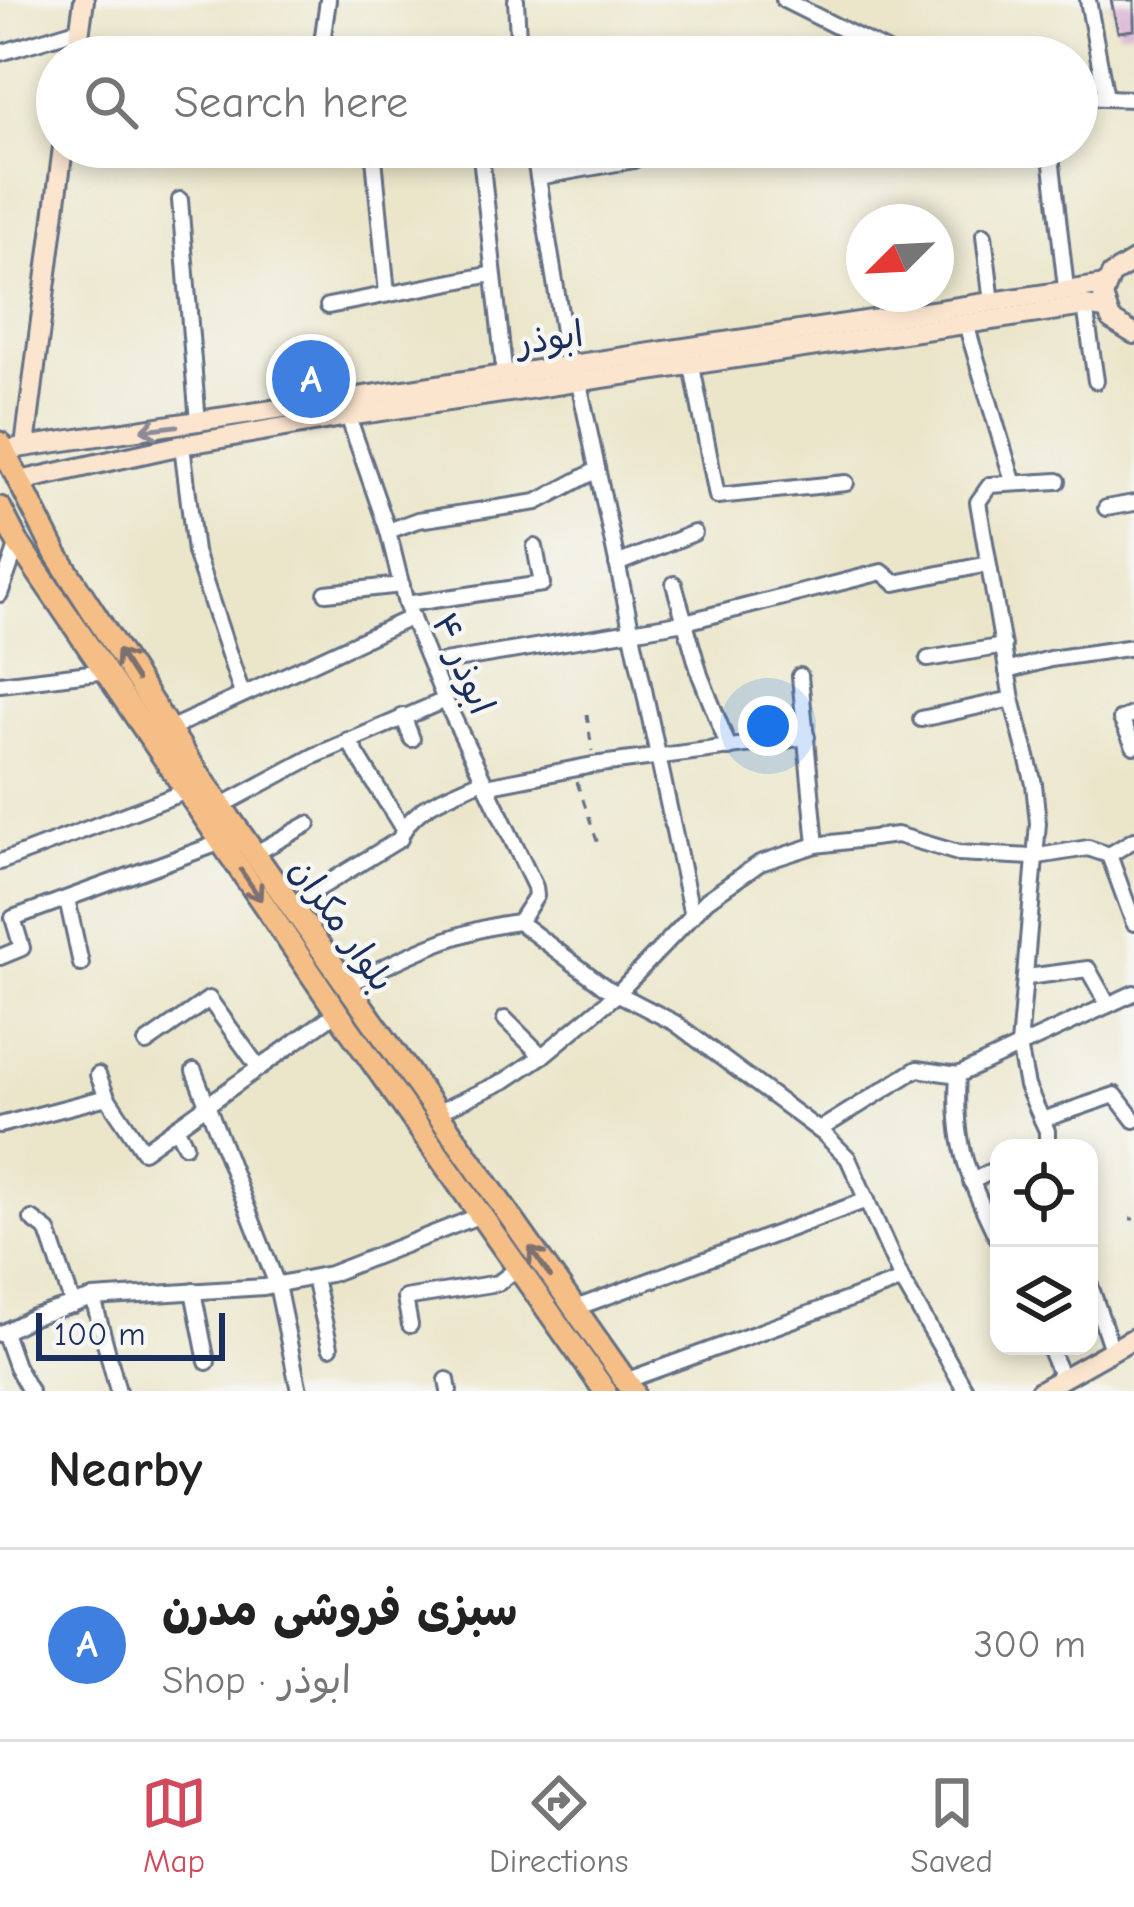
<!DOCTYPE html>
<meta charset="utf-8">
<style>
:root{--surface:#fff;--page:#f2f2f2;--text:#222;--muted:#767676;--line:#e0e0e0;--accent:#d1495b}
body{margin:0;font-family:"Comic Neue","Playpen Sans Arabic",sans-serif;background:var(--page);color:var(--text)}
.controls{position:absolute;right:36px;bottom:36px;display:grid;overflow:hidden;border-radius:24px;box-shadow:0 6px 18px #0003}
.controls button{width:108px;height:108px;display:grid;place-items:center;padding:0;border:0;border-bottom:3px solid var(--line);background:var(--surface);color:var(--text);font:60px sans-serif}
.compass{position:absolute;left:846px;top:204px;width:108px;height:108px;border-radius:50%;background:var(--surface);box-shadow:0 6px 18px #0003;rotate:246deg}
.scale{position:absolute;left:36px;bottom:30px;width:189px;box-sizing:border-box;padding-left:12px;border:6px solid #1b2f5e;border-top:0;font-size:33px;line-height:42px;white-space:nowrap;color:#1b2f5e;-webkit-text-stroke:9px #f6f6f2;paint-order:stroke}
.you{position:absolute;left:768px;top:726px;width:42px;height:42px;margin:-30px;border:9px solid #fff;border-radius:50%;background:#1a73e8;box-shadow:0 0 0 18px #1a73e833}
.badge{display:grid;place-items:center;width:78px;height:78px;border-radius:50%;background:var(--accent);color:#fff;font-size:39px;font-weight:700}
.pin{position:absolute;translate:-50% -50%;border:6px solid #fff;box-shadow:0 3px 12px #0006}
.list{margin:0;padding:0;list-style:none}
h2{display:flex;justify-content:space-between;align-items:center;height:156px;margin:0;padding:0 48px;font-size:51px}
h2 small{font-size:39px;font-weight:400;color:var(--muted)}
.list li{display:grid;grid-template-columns:78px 1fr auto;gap:36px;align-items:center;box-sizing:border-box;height:192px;padding:0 48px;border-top:3px solid var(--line)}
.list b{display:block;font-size:45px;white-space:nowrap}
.list p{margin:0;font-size:39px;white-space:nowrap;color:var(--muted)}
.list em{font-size:39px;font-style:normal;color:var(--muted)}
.icon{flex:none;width:66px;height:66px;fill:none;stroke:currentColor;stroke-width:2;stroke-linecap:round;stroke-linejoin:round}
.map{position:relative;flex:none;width:1134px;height:1391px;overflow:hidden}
.search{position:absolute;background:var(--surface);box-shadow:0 6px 18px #0003;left:36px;right:36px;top:36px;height:132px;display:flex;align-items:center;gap:30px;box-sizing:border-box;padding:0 42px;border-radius:66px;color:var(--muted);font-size:45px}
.sheet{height:348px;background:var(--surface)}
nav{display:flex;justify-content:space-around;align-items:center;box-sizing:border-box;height:168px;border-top:3px solid var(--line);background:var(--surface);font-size:33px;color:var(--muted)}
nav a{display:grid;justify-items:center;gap:6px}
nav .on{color:var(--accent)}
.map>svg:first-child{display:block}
.building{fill:#d8b0d1}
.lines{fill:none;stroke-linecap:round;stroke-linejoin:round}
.street-casing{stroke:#646f84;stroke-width:20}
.secondary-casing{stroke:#646f84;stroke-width:24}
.primary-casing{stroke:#646f84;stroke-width:27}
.path{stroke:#646f84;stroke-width:3;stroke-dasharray:9 9;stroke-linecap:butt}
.street{stroke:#fff;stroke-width:14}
.secondary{stroke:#fbe5cf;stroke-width:18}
.primary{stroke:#f5be86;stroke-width:21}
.oneway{stroke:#8b8a96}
.oneway2{stroke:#7d6f70}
.labels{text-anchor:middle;stroke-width:9;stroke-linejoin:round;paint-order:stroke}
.street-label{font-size:36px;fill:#1b2f5e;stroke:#f6f6f2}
</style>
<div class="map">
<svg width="1134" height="1391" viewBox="0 0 1134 1391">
<rect width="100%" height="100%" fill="#f6f6f2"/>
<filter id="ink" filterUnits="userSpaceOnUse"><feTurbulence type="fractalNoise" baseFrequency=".00833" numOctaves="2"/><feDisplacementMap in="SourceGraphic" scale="24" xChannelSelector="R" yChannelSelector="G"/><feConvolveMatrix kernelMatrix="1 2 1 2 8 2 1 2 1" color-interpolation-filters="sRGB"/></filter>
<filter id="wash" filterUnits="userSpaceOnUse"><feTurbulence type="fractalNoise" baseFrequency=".004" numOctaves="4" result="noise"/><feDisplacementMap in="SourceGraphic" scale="48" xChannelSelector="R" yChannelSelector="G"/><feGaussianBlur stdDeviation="2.7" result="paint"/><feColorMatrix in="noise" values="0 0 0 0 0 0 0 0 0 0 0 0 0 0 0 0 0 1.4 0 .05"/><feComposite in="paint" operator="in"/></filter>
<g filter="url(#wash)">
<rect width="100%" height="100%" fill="#ebe6ca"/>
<g id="blocks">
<!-- building -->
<path class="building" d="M1111 0H1134V30L1118 32Z"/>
</g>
</g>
<g filter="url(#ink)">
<use href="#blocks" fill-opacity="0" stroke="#646f84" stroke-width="3"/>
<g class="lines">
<defs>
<g id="street">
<path d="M516 0 519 57"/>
<path d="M784 0 898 57"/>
<path d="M1088 0 1106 98"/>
<path d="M0 53 80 29"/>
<path d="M320 57 328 0"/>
<path d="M1077 97 1134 99"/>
<path d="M373 147 387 294"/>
<path d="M480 147 505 378"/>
<path d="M533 147 569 368"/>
<path d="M1050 147 1066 288"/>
<path d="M538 177 634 160"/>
<path d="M180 200 198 423"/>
<path d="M984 235 992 303"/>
<path d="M328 306 493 274"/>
<path d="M1085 306 1096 381"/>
<path d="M966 324 1013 481"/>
<path d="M692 366 717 496 846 483"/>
<path d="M579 383 692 916"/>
<path d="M348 416 388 531 406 604 445 700 535 887 536 896 519 922"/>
<path d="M182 445 195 552 242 694"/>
<path d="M1106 508 1134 503"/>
<path d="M388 531 418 520 537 502 597 470"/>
<path d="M617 564 694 533"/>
<path d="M674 584 700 675 729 748"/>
<path d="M326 593 402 585"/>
<path d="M0 594 18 543"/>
<path d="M406 604 542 584 535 547"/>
<path d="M928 659 1004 646"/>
<path d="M432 664 685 622 882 572 895 583 988 564"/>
<path d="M1007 671 1050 659 1134 647"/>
<path d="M800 676 816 845"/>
<path d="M0 684 106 671"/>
<path d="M1134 714 1121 719 1134 746"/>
<path d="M403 716 412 739"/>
<path d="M921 719 1012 699"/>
<path d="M169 729 412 617"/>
<path d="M348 740 403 829"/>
<path d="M486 786 593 765 807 737"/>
<path d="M221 806 314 756 445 700"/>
<path d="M254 854 308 824"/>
<path d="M1109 855 1134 840"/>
<path d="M0 862 187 791"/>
<path d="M67 899 81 964"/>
<path d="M290 906 400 839C409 807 455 793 483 780"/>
<path d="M519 922 605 987 675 1023 824 1134 848 1158 902 1280 966 1391"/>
<path d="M0 957 22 948 13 918 222 842"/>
<path d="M1027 977 1088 969 1108 1005"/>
<path d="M345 986C400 959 457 929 519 922"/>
<path d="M505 1019 542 1056"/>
<path d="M146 1043 209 999 259 1068"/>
<path d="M194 1071 277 1285 299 1391"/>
<path d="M98 1075 107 1097"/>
<path d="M958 1075 1134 993"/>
<path d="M958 1075C953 1146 969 1179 999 1242"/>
<path d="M434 1114 506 1080 542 1056 617 994 707 900 760 863 816 845 897 835 958 853 1032 857 1088 848 1109 855 1134 923"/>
<path d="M1042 1120 1115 1095 1134 1120"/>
<path d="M0 1125 107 1097 143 1151 337 1012"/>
<path d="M176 1127 185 1145"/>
<path d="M819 1130 917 1069 958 1075"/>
<path d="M1047 1148V1131L1027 1086 1019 1046 1038 823 1034 784 1012 699 978 502 990 485 1058 481"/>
<path d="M971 1182 999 1167"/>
<path d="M32 1219 48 1231 73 1305"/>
<path d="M314 1278 330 1347"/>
<path d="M1089 1282 1112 1350"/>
<path d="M193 1291 207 1362"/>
<path d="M93 1298 118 1391"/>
<path d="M573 1309 867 1200"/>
<path d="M410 1325 405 1298 498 1283 518 1268"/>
<path d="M4 1332 16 1366 30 1391"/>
<path d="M0 1334 33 1317 93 1298 264 1287 330 1274 481 1215"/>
<path d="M1048 1346 1062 1377"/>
<path d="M447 1380 449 1391"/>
<path d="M625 1381 902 1280"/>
</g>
<g id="secondary">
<path d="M76 57 84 0"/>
<path d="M1134 261 1111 275 1103 296 1111 320 1134 334"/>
<path d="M25 446 63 147"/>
<path d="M4 450 1105 285"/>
<path d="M20 481 182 445 348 416 1085 306 1105 309"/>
<path d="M1040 1391 1134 1338"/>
</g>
<g id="primary">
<path d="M0 443 56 554 190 762 633 1391"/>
<path d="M0 508 18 543 337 1012 605 1391"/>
</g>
</defs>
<!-- street casing -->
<use href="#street" class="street-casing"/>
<!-- secondary casing -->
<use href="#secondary" class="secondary-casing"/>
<!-- primary casing -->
<use href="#primary" class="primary-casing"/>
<!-- path -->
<g class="path">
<path d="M587 714 592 751"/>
<path d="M577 782 598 844"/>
<path d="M1130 1219H1134"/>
</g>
<!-- street -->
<use href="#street" class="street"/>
<!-- secondary -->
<use href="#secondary" class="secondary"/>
<!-- primary -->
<use href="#primary" class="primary"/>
</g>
<!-- one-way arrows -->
<defs><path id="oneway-shaft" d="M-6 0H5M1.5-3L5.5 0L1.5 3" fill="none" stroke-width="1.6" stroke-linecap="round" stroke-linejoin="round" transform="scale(3)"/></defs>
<use class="oneway" href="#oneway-shaft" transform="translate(159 428) rotate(173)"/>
<g class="oneway2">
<use href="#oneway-shaft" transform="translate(127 665) rotate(-123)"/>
<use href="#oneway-shaft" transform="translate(251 885) rotate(56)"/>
<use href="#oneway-shaft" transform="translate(540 1262) rotate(-125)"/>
</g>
</g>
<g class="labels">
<!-- street labels -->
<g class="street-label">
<text transform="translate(550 337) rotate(-8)" y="13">ابوذر</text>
<text transform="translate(464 663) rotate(67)" y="13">ابوذر ۴</text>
<text transform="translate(343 924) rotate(55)" y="13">بلوار مکران</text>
</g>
</g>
</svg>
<div class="controls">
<button><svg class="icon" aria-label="locate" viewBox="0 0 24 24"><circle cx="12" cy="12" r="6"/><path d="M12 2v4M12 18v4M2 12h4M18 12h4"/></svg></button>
<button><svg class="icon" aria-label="layers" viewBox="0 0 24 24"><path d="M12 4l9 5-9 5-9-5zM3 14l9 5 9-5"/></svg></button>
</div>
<svg class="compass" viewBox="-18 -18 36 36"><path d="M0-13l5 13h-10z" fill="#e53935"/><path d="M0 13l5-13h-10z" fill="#767676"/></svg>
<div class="scale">100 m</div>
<div class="you"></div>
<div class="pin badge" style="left:311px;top:379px;background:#3f7fe0">A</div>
<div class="search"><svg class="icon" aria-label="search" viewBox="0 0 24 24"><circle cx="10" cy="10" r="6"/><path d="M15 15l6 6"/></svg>Search here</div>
</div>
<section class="sheet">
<h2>Nearby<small></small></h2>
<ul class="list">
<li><span class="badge" style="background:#3f7fe0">A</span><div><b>سبزی فروشی مدرن</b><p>Shop · ابوذر</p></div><em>300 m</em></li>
</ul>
</section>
<nav>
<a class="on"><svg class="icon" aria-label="map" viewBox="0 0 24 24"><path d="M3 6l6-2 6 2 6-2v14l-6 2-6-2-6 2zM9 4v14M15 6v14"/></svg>Map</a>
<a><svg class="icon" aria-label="directions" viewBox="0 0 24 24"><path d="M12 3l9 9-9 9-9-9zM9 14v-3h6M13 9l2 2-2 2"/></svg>Directions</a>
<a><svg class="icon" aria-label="saved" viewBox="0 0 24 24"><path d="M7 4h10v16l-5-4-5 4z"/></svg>Saved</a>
</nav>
